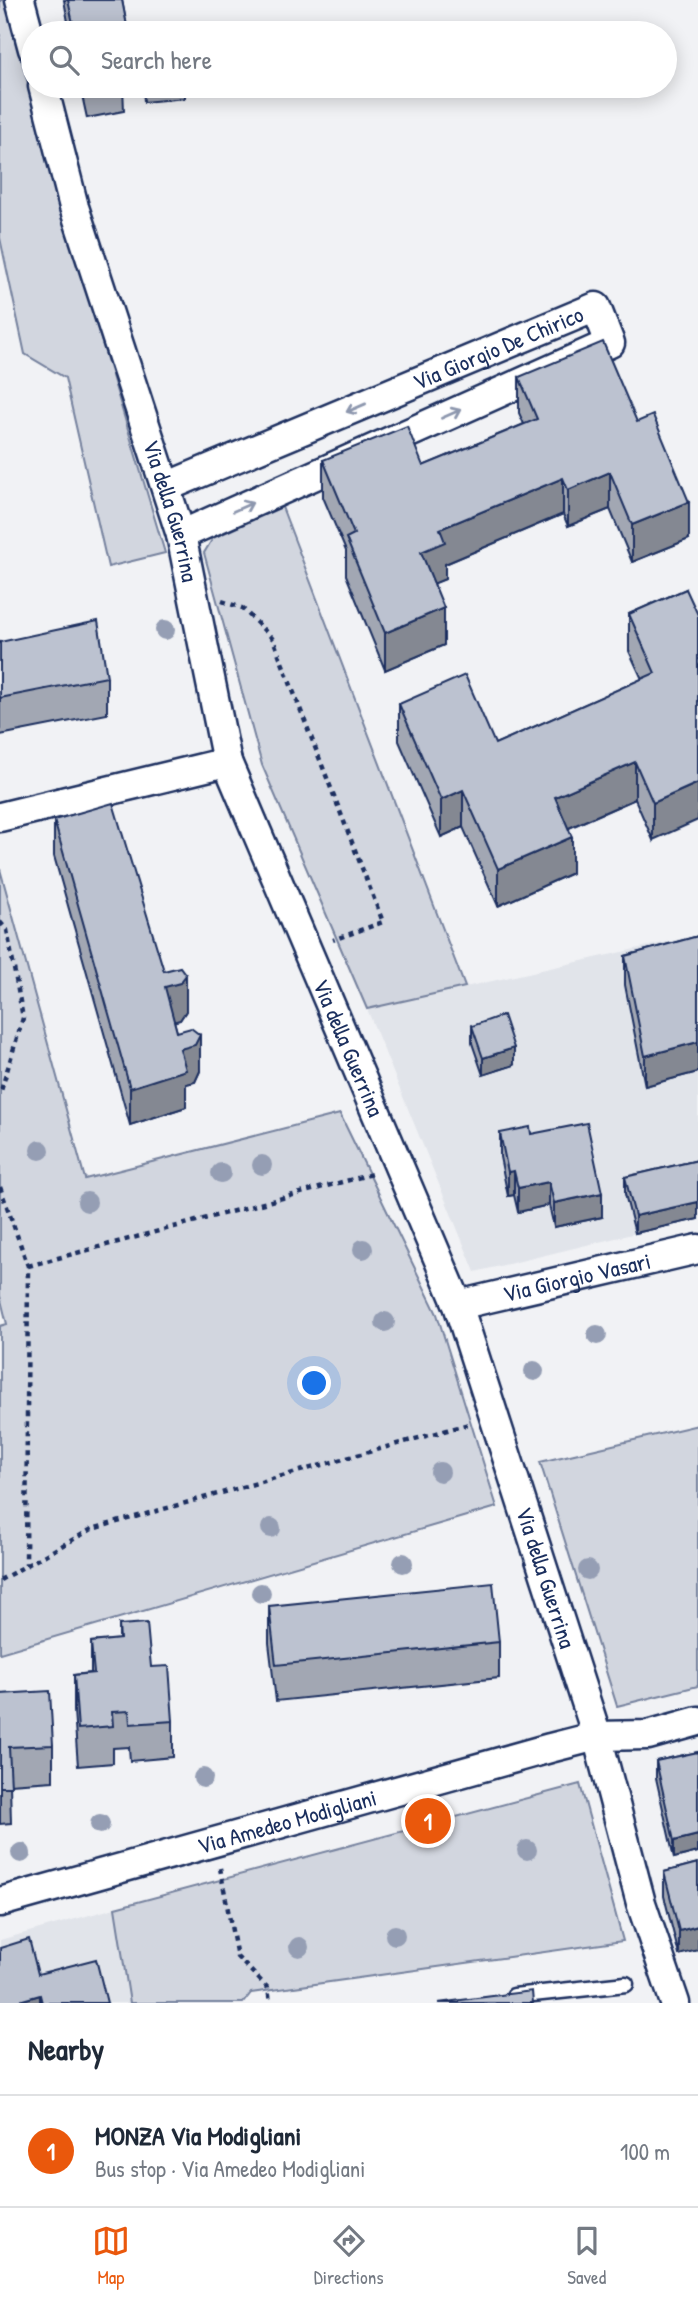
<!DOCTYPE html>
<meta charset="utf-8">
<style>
:root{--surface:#fff;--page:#f6f6f7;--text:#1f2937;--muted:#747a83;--line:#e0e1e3;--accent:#ea580c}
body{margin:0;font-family:"Patrick Hand",sans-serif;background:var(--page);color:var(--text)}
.you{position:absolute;left:315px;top:1384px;width:24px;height:24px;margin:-18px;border:5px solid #fff;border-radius:50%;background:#1a73e8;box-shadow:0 0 0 10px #1a73e833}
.badge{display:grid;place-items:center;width:46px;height:46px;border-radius:50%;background:var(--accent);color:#fff;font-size:23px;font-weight:700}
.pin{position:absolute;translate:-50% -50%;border:4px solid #fff;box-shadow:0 2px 7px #0006}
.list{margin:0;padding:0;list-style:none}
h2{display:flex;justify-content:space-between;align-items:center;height:91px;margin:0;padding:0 28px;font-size:30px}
h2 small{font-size:23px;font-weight:400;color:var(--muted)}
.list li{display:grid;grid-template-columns:46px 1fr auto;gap:21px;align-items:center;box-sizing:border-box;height:112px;padding:0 28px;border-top:2px solid var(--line)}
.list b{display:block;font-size:26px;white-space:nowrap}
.list p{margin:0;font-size:23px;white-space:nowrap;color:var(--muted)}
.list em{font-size:23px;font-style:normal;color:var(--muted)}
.icon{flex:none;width:38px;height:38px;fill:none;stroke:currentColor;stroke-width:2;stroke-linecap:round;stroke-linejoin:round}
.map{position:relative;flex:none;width:698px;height:2003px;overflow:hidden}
.search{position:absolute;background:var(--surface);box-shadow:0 4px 18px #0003;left:21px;right:21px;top:21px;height:77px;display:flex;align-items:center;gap:18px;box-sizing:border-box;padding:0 24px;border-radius:38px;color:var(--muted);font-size:26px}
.sheet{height:203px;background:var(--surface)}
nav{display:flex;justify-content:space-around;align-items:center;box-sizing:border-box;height:98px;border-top:2px solid var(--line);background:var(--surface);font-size:19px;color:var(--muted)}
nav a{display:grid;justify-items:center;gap:4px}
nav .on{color:var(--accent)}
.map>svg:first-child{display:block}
.built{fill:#e1e4ea}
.green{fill:#d2d6df;stroke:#76829e;stroke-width:2}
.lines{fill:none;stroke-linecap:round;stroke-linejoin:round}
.lane-casing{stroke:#1b2f5e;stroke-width:19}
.street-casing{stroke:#1b2f5e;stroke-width:33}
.path{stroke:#1b2f5e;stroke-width:4.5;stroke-dasharray:5 5;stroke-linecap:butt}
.lane{stroke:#fff;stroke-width:14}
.street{stroke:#fff;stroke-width:28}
.tree{fill:#959eb4}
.wall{fill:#a2a7b3;stroke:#1b2f5e;stroke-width:2}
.shaded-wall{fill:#848892;stroke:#1b2f5e;stroke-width:2}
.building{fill:#bcc2d0;stroke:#1b2f5e;stroke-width:2}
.oneway{stroke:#8d97ae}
.labels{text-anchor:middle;stroke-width:6;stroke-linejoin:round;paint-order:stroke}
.street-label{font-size:23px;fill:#1b2f5e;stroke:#fff}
</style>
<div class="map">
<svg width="698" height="2003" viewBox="0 0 698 2003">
<rect width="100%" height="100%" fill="#f1f2f5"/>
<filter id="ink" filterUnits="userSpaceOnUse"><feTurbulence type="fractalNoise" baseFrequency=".0143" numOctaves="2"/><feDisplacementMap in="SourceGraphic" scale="14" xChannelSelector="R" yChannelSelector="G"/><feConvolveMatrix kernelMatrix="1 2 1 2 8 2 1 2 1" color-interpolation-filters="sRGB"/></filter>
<g filter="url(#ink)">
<!-- built -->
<g class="built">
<path d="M698 935V1218L475 1272 367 1009Z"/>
<path d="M115 1908 130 2003H0V1940Z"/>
</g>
<!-- green -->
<g class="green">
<path d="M0 0H5L63 212 165 553 108 567 65 378 25 354 0 238Z"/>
<path d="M282 507 465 987 367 1009 262 765 204 553 213 538Z"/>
<path d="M0 869 85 1179 340 1114 437 1314 497 1507 0 1653V1326L7 1324 0 1296Z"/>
<path d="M698 1425V1686L617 1706 540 1462Z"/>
<path d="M580 1784 623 1941 251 1993 243 2003H130L115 1908Z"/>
</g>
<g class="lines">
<defs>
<path id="lane" d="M514 1996 626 1984"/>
<g id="street">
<path d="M20 0 33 49"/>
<path id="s1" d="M43 86 74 207 181 535 227 762 458 1305 597 1736 641 1903 675 2003"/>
<path id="s2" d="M166 487 596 307 610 343 181 535"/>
<path d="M0 817 227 762"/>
<path id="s3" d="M458 1305 698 1249"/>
<path id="s4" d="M0 1902 550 1748 597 1736 648 1735 698 1721"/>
</g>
</defs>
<!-- lane casing -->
<use href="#lane" class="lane-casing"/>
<!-- street casing -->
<use href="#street" class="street-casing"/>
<!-- path -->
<g class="path">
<path d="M222 601 242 608 273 639 383 922 333 940"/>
<path d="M0 922 7 930 23 1018 0 1094"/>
<path d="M0 1187 28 1266 26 1565"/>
<path d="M28 1266 372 1174"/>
<path d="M0 1580 92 1529 469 1424"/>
<path d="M220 1868 237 1957 268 1988 270 2003"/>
</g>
<!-- lane -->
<use href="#lane" class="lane"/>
<!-- street -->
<use href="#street" class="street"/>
</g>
<!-- trees -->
<g class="tree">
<circle cx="165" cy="630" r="10"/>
<circle cx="40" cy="1150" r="10"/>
<circle cx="262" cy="1165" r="10"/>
<circle cx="221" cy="1173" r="10"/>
<circle cx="87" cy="1202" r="10"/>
<circle cx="363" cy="1249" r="10"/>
<circle cx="385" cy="1322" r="10"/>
<circle cx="597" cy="1335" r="10"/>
<circle cx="534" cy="1371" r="10"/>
<circle cx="440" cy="1472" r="10"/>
<circle cx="271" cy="1528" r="10"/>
<circle cx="403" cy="1563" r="10"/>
<circle cx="588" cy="1570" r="10"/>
<circle cx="261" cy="1593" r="10"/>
<circle cx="203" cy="1778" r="10"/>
<circle cx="100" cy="1824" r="10"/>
<circle cx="527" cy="1850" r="10"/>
<circle cx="21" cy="1853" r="10"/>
<circle cx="395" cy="1935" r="10"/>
<circle cx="299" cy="1947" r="10"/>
</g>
<!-- wall -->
<g class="wall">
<path d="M64 0H122L128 33H70Z"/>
<path d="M80 86H123L124 111 87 118Z"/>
<path d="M143 86H185V98L144 102Z"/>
<path d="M519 377 637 422 689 539 632 562 610 509 568 526 563 514 445 564V579L434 583 444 645 385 670 346 575V551L323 497V460L423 466 524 424 519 413Z"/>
<path d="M686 589 653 840 635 799 569 828 572 873 498 906 463 827 441 837 399 741V704L495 744 642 679 629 651V614Z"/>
<path d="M0 642 107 677V714L0 735Z"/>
<path d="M54 820 164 971 186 1011 180 1020 174 1021 177 1032 200 1071 195 1082 186 1084V1107L130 1125 54 856Z"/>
<path d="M698 936V1072L645 1086 625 985V956Z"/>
<path d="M472 1026 514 1065 483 1075 472 1043Z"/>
<path d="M500 1133 531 1134 602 1217 554 1227 549 1205 518 1212 514 1195 508 1196 500 1157Z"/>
<path d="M698 1160V1219L635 1233 625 1194V1177Z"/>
<path d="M269 1606 499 1642V1678L276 1701 269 1643Z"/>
<path d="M119 1625 151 1667 173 1721V1757L130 1761 129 1747 113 1748V1763L78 1766 74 1711V1675L91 1673V1642L119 1640Z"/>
<path d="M0 1694 53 1745V1781L10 1784 11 1823 0 1824Z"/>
<path d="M698 1752V1852L674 1858 656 1778V1761Z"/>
<path d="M698 1863 679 1955 664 1896V1872Z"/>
</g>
<!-- shaded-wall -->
<g class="shaded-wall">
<path d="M610 472V509L568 526V490Z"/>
<path d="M563 478V514L445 564V579L421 589V552L440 529Z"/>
<path d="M689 502V539L632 562V525Z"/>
<path d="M444 608V645L385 670V633Z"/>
<path d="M635 762V799L555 834V797Z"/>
<path d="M698 783V820L653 840V803Z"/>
<path d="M463 790V827L441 837V800Z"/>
<path d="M572 837V873L498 906V869Z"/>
<path d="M186 975V1011L180 1020 165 1024V987Z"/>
<path d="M200 1035V1071L195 1082 186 1084V1107L130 1125V1088Z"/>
<path d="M698 1042V1072L645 1086V1056Z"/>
<path d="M514 1048V1065L483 1075V1058Z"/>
<path d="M514 1171V1195L508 1196V1172Z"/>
<path d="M549 1182V1205L518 1212V1188Z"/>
<path d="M602 1193V1217L554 1227V1203Z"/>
<path d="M698 1202V1219L635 1233V1216Z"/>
<path d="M698 1835V1852L674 1858V1841Z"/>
<path d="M698 1926V1950L679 1955V1931Z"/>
<path d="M40 1995V2003H12Z"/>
</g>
<!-- building -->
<g class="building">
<path d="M68 0H122L128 31 118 33H75Z"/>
<path d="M178 25 179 33H139L138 29Z"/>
<path d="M85 86H123L124 87 87 95Z"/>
<path d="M603 342 637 422 653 415 689 502 632 525 610 472 568 490 563 478 440 529 445 542 421 552 444 608 385 633 346 538 354 534 323 460 407 426 423 466 537 419 519 377Z"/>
<path d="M686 589 698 615V783L653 803 635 762 555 797 572 837 498 869 463 790 441 800 399 704 465 675 495 744 655 673 629 614Z"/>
<path d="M98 621 107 677 0 698V642Z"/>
<path d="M113 803 164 971 180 967 186 975 180 983 165 987 177 1032 191 1028 200 1035 195 1045 180 1049 186 1070 130 1088 54 820Z"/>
<path d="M698 936V1042L645 1056 625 956Z"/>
<path d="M503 1015 514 1048 483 1058 472 1026Z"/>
<path d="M587 1123 602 1193 554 1203 549 1182 518 1188 514 1171 508 1172 500 1133 530 1127 531 1134Z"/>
<path d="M698 1160V1202L635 1216 625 1177Z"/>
<path d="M493 1583 499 1642 276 1665 269 1606Z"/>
<path d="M147 1623 151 1667 169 1666 173 1721 130 1724 129 1711 112 1712 113 1726 78 1729 74 1675 94 1673 91 1642 120 1639 119 1625Z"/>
<path d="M50 1691 53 1745 9 1747 11 1787H0V1694Z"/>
<path d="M698 1752V1835L674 1841 656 1761Z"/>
<path d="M698 1863V1926L679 1931 664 1872Z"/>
<path d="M29 1939 38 1974 96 1959 107 2003H42L40 1995 12 2003H0V1948Z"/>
<path d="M532 1991 533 2003H438Z"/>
</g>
<!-- one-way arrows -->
<defs><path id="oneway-shaft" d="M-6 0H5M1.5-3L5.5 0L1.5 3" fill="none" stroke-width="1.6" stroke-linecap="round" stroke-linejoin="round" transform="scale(1.75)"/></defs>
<g class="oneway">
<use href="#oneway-shaft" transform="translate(356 408) rotate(157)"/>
<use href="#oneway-shaft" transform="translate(451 414) rotate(-24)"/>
<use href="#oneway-shaft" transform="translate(243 507) rotate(-24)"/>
</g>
</g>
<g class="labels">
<!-- street labels -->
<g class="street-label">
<text dy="8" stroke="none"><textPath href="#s2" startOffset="360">Via Giorgio De Chirico</textPath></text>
<text dy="8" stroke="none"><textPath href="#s1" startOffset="444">Via della Guerrina</textPath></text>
<text dy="8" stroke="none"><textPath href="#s1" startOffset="1012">Via della Guerrina</textPath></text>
<text dy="8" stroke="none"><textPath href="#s3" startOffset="122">Via Giorgio Vasari</textPath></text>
<text dy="8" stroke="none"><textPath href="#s1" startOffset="1578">Via della Guerrina</textPath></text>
<text dy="8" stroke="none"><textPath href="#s4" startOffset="298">Via Amedeo Modigliani</textPath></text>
</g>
</g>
</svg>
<div class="you"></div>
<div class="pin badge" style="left:428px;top:1821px">1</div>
<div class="search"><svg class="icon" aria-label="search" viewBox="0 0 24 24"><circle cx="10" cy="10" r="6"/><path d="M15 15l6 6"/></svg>Search here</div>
</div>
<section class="sheet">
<h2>Nearby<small></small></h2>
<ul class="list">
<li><span class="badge">1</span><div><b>MONZA Via Modigliani</b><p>Bus stop · Via Amedeo Modigliani</p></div><em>100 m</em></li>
</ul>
</section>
<nav>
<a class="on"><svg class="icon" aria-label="map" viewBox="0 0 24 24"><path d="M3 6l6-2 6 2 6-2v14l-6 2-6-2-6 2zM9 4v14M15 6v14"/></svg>Map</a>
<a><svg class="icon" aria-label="directions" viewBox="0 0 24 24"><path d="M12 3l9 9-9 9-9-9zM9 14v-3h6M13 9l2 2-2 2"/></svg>Directions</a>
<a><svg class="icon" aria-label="saved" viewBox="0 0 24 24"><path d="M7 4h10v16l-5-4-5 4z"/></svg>Saved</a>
</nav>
